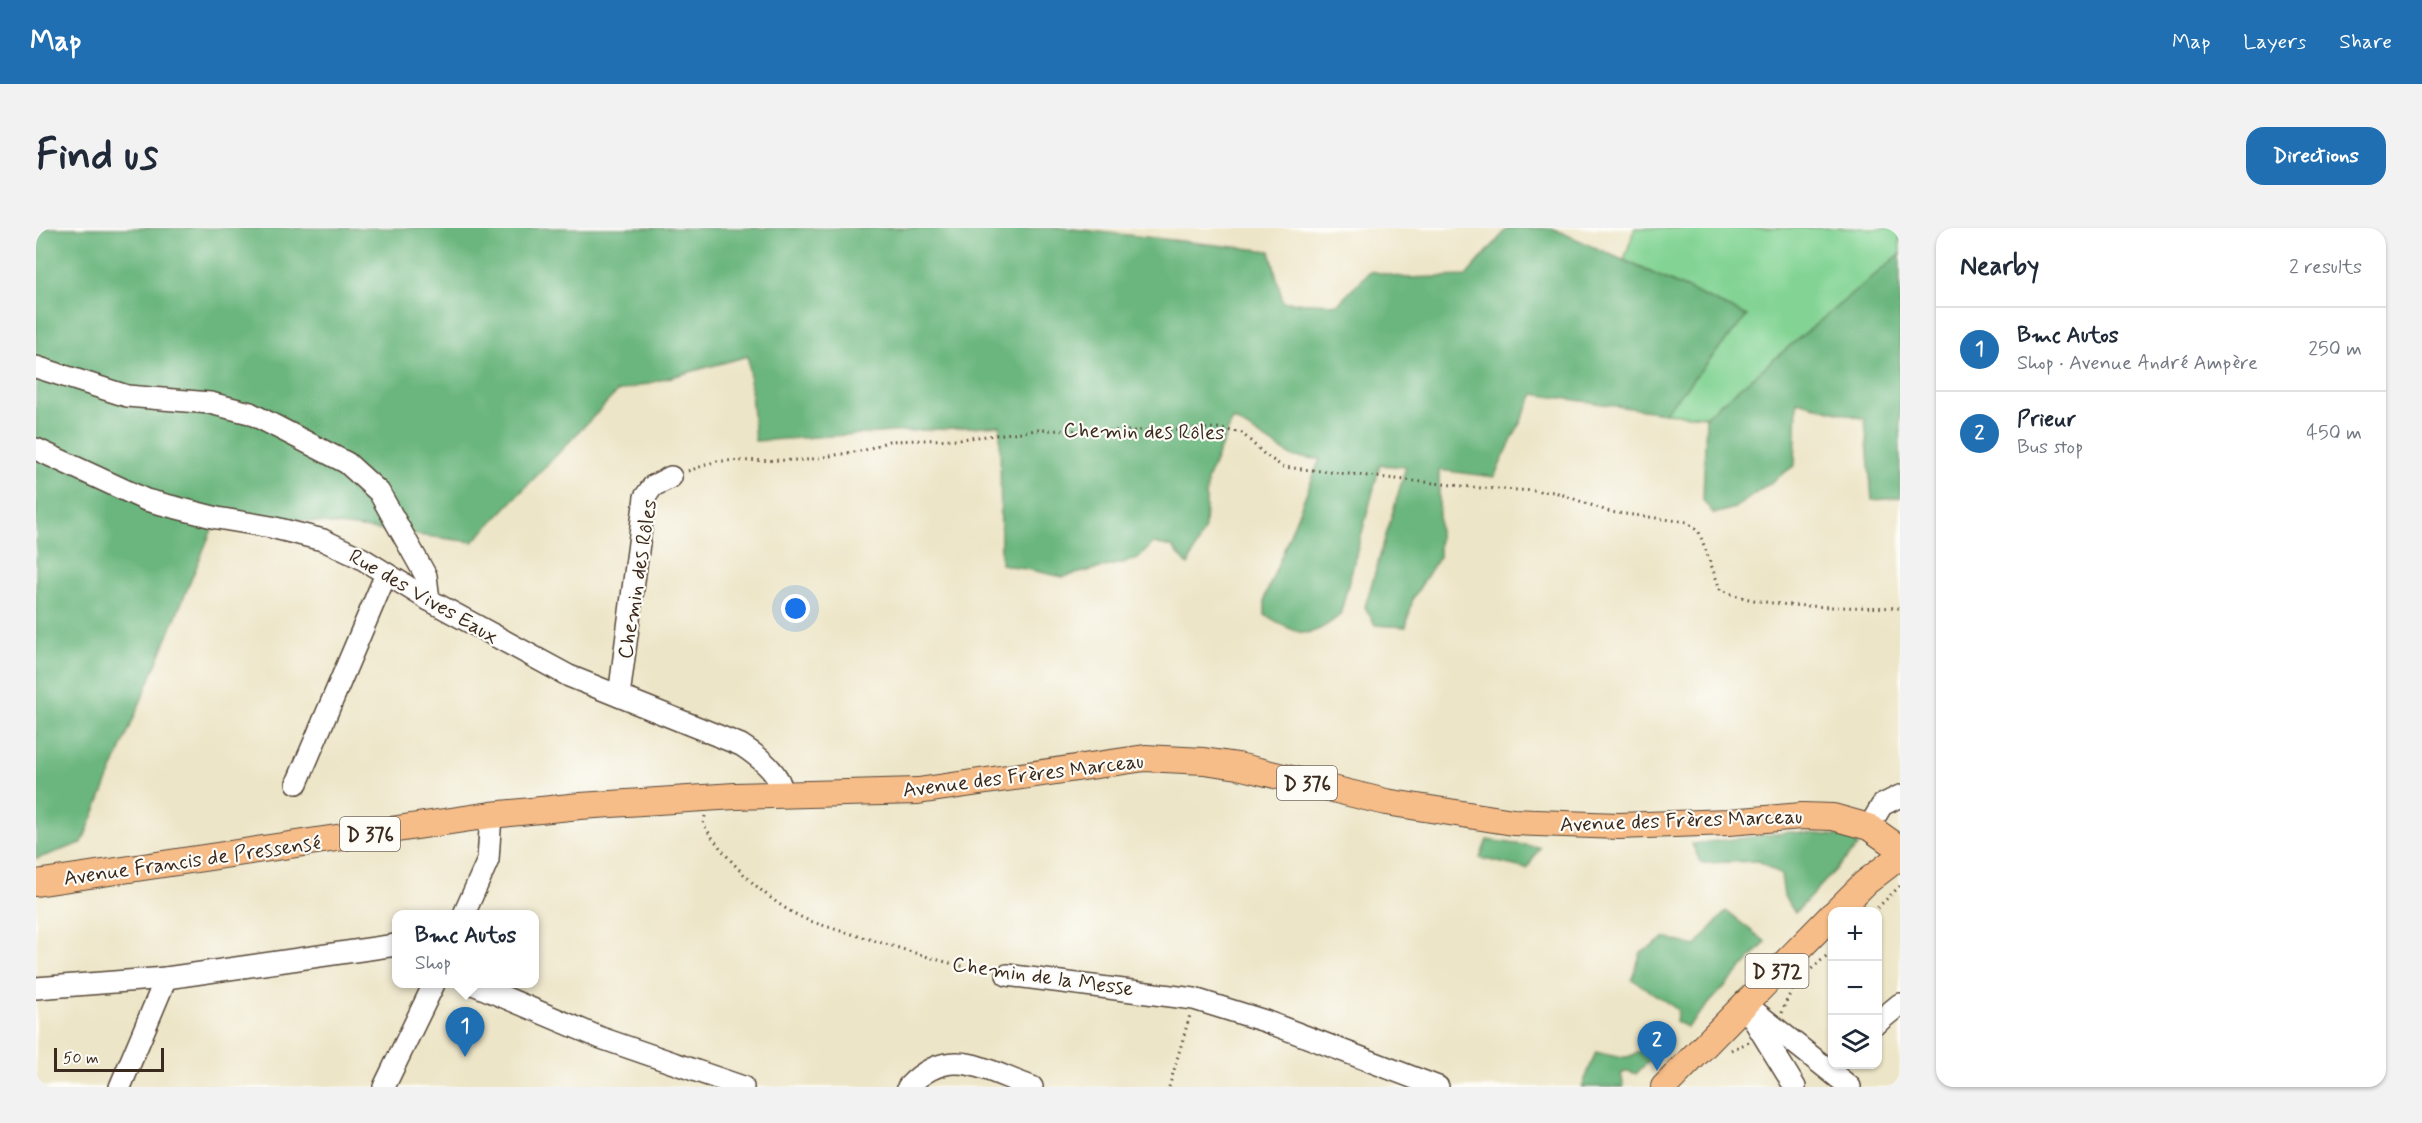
<!DOCTYPE html>
<meta charset="utf-8">
<style>
:root{--surface:#fff;--page:#f2f2f3;--text:#1f2937;--muted:#747a83;--line:#e0e1e3;--accent:#1f6fb2}
body{margin:0;font-family:Mynerve,sans-serif;background:var(--page);color:var(--text)}
.controls{position:absolute;right:18px;bottom:18px;display:grid;overflow:hidden;border-radius:12px;box-shadow:0 2px 4px #0004}
.controls button{width:54px;height:54px;display:grid;place-items:center;padding:0;border:0;border-bottom:2px solid var(--line);background:var(--surface);color:var(--text);font:30px sans-serif}
.scale{position:absolute;left:18px;bottom:15px;width:110px;box-sizing:border-box;padding-left:6px;border:3px solid #3b2a1e;border-top:0;font-size:16px;line-height:21px;white-space:nowrap;color:#3b2a1e;-webkit-text-stroke:4px #fdfcf7;paint-order:stroke}
.you{position:absolute;left:760px;top:381px;width:21px;height:21px;margin:-15px;border:4px solid #fff;border-radius:50%;background:#1a73e8;box-shadow:0 0 0 9px #1a73e833}
.badge{display:grid;place-items:center;width:39px;height:39px;border-radius:50%;background:var(--accent);color:#fff;font-size:20px;font-weight:700}
.pin{position:absolute;translate:-50% -50px;filter:drop-shadow(0 2px 3px #0008)}
.pin::after{content:'';position:absolute;top:32px;width:21px;height:18px;background:inherit;clip-path:polygon(0 0,100% 0,50% 100%)}
.popup{position:absolute;left:356px;top:682px;width:147px;height:78px;box-sizing:border-box;display:grid;place-content:center;border-radius:12px;background:var(--surface);filter:drop-shadow(0 2px 4px #0005);font-size:20px;white-space:nowrap;color:var(--muted)}
.popup b{font-size:22px;color:var(--text)}
.popup::after{content:'';position:absolute;left:50%;top:100%;margin-left:-12px;border:12px solid transparent;border-top-color:var(--surface)}
.list{margin:0;padding:0;list-style:none}
h2{display:flex;justify-content:space-between;align-items:center;height:78px;margin:0;padding:0 24px;font-size:26px}
h2 small{font-size:20px;font-weight:400;color:var(--muted)}
.list li{display:grid;grid-template-columns:39px 1fr auto;gap:18px;align-items:center;box-sizing:border-box;height:84px;padding:0 24px;border-top:2px solid var(--line)}
.list b{display:block;font-size:22px;white-space:nowrap}
.list p{margin:0;font-size:20px;white-space:nowrap;color:var(--muted)}
.list em{font-size:20px;font-style:normal;color:var(--muted)}
.icon{flex:none;width:33px;height:33px;fill:none;stroke:currentColor;stroke-width:2;stroke-linecap:round;stroke-linejoin:round}
.map{position:relative;flex:none;width:1864px;height:859px;overflow:hidden;border-radius:18px}
header{display:flex;align-items:center;gap:36px;box-sizing:border-box;height:84px;padding:0 30px;background:var(--accent);color:#fff}
header strong{font-size:28px}
nav{display:flex;gap:33px;margin-inline-start:auto;font-size:21px}
.intro{display:flex;align-items:center;justify-content:space-between;box-sizing:border-box;height:144px;padding:0 36px}
h1{margin:0;font-size:42px}
.button{padding:15px 27px;border-radius:18px;background:var(--accent);color:#fff;font-size:21px;font-weight:700}
main{display:flex;gap:36px;padding:0 36px}
aside{flex:1;background:var(--surface);border-radius:18px;box-shadow:0 2px 4px #0004}
.map>svg:first-child{display:block}
.green{fill:#83d494;stroke:#5f7f59;stroke-width:1.5}
.forest{fill:#6ab67e;stroke:#52704e;stroke-width:1.5}
.lines{fill:none;stroke-linecap:round;stroke-linejoin:round}
.minor-casing{stroke:#564637;stroke-width:24}
.major-casing{stroke:#564637;stroke-width:28}
.path{stroke:#564637;stroke-width:3;stroke-dasharray:1.5 4.5;stroke-linecap:butt}
.minor{stroke:#fff;stroke-width:21}
.major{stroke:#f7bd88;stroke-width:26}
.labels{text-anchor:middle;stroke-width:4.5;stroke-linejoin:round;paint-order:stroke}
.shield{fill:#fdfcf7;stroke:#75695f;stroke-width:1.5}
.shield-label{font-size:20px;font-weight:bold;fill:#3b2a1e}
.street-label{font-size:21px;fill:#3b2a1e;stroke:#fdfcf7}
</style>
<header>
<strong>Map</strong>
<nav><a>Map</a><a>Layers</a><a>Share</a></nav>
</header>
<div class="intro"><h1>Find us</h1><a class="button">Directions</a></div>
<main>
<div class="map">
<svg width="1864" height="859" viewBox="0 0 1864 859">
<rect width="100%" height="100%" fill="#fdfcf7"/>
<filter id="ink" filterUnits="userSpaceOnUse"><feTurbulence type="fractalNoise" baseFrequency=".0167" numOctaves="2"/><feDisplacementMap in="SourceGraphic" scale="12" xChannelSelector="R" yChannelSelector="G"/><feConvolveMatrix kernelMatrix="1 2 1 2 8 2 1 2 1" color-interpolation-filters="sRGB"/></filter>
<filter id="wash" filterUnits="userSpaceOnUse"><feTurbulence type="fractalNoise" baseFrequency=".008" numOctaves="4" result="noise"/><feDisplacementMap in="SourceGraphic" scale="24" xChannelSelector="R" yChannelSelector="G"/><feGaussianBlur stdDeviation="1.35" result="paint"/><feColorMatrix in="noise" values="0 0 0 0 0 0 0 0 0 0 0 0 0 0 0 0 0 1.4 0 .05"/><feComposite in="paint" operator="in"/></filter>
<g filter="url(#wash)">
<rect width="100%" height="100%" fill="#ede5c7"/>
<!-- green -->
<path class="green" d="M1599 0H1864V26L1670 188 1628 185 1711 88 1588 32Z"/>
<!-- forest -->
<g class="forest">
<path d="M0 0H1029L1234 23 1247 74 1302 76 1334 43 1371 50 1430 48 1472 0H1516L1711 88 1628 185 1498 166 1458 249 1403 242V329L1377 370 1370 399 1339 397 1329 379 1370 239 1344 237 1304 387C1271 415 1263 406 1229 387V369L1284 231 1257 229 1197 191 1171 252 1169 300 1152 337 1136 319 1117 315 1102 331 1027 349 965 336 964 197 719 213 712 128 581 164 437 314 184 282 46 615 0 631Z"/>
<path d="M1864 26V270L1836 272 1829 191 1761 173 1759 237 1699 280 1678 286 1667 272 1670 188Z"/>
<path d="M1755 604 1818 609 1822 618 1759 685 1748 668 1745 647 1723 633 1665 635 1656 616Z"/>
<path d="M1451 612 1504 619 1491 641 1444 630Z"/>
<path d="M1690 683 1730 714 1651 799 1640 794 1642 782 1596 751 1605 724 1629 710 1660 718Z"/>
<path d="M1623 809 1631 814 1600 846 1592 843 1585 846 1588 859H1546L1560 824C1595 834 1595 830 1623 809Z"/>
</g>
</g>
<g filter="url(#ink)">
<g class="lines">
<defs>
<g id="minor">
<path d="M0 139 91 168 174 175 214 185 311 235 343 264 390 348 393 372"/>
<path d="M0 221 110 272 181 290 235 299 287 312 325 330 393 372 533 448 705 517C722 528 745 545 747 567"/>
<path d="M583 468 609 269 617 258 635 249"/>
<path d="M261 555 350 346"/>
<path d="M1833 599 1846 577 1864 568"/>
<path d="M428 686 452 632 455 587"/>
<path d="M971 747 1158 771 1229 793 1402 859"/>
<path d="M437 756 565 810 707 859"/>
<path d="M0 760 130 750"/>
<path d="M1708 775 1814 859"/>
<path d="M1716 789 1759 859"/>
<path d="M1842 794 1864 776"/>
<path d="M84 859 130 750 360 717"/>
<path d="M348 859 398 756"/>
<path d="M872 859C914 815 947 842 996 859"/>
</g>
<g id="major">
<path d="M0 655 455 587 544 578 699 568 882 563 1109 530 1168 533 1202 538 1350 574 1477 594 1583 598 1693 594 1766 588 1797 589 1833 599 1864 621"/>
<path d="M1800 684 1829 655 1864 628"/>
<path d="M1628 859 1796 687"/>
</g>
</defs>
<!-- minor casing -->
<use href="#minor" class="minor-casing"/>
<!-- major casing -->
<use href="#major" class="major-casing"/>
<!-- path -->
<g class="path">
<path d="M652 243 681 233 770 232 829 222 853 213 925 211 1002 202 1099 203 1181 200 1206 205 1228 226 1247 239 1445 260 1519 264 1574 284 1651 294 1663 304 1684 361C1726 383 1814 378 1864 380"/>
<path d="M669 588 667 596C690 632 733 677 774 693 800 702 827 709 853 717 886 727 919 738 954 744"/>
<path d="M1837 684 1864 658"/>
<path d="M1746 785C1755 754 1774 743 1796 723"/>
<path d="M1695 822 1713 814"/>
<path d="M1133 859 1154 787"/>
</g>
<!-- minor -->
<use href="#minor" class="minor"/>
<!-- major -->
<use href="#major" class="major"/>
</g>
</g>
<g class="labels">
<!-- shield labels -->
<g class="shield">
<rect x="1241" y="538" width="60" height="34" rx="4.5"/>
<rect x="304" y="589" width="60" height="34" rx="4.5"/>
<rect x="1709.5" y="726" width="63" height="34" rx="4.5"/>
</g>
<g class="shield-label">
<text x="1271" y="562">D 376</text>
<text x="334" y="613">D 376</text>
<text x="1741" y="750">D 372</text>
</g>
<!-- street labels -->
<g class="street-label">
<text transform="translate(1108 203) rotate(1)" y="7">Chemin des Rôles</text>
<text transform="translate(601 351) rotate(-81)" y="7">Chemin des Rôles</text>
<text transform="translate(388 368) rotate(30)" y="7">Rue des Vives Eaux</text>
<text transform="translate(987 547) rotate(-7)" y="7">Avenue des Frères Marceau</text>
<text transform="translate(1645 592) rotate(-2)" y="7">Avenue des Frères Marceau</text>
<text transform="translate(156 632) rotate(-8)" y="7">Avenue Francis de Pressensé</text>
<text transform="translate(1007 748) rotate(8)" y="7">Chemin de la Messe</text>
</g>
</g>
</svg>
<div class="controls">
<button>+</button>
<button>−</button>
<button><svg class="icon" aria-label="layers" viewBox="0 0 24 24"><path d="M12 4l9 5-9 5-9-5zM3 14l9 5 9-5"/></svg></button>
</div>
<div class="scale">50 m</div>
<div class="you"></div>
<div class="pin badge" style="left:429px;top:829px">1</div>
<div class="popup"><b>Bmc Autos</b>Shop</div>
<div class="pin badge" style="left:1621px;top:843px">2</div>
</div>
<aside>
<h2>Nearby<small>2 results</small></h2>
<ul class="list">
<li><span class="badge">1</span><div><b>Bmc Autos</b><p>Shop · Avenue André Ampère</p></div><em>250 m</em></li>
<li><span class="badge">2</span><div><b>Prieur</b><p>Bus stop</p></div><em>450 m</em></li>
</ul>
</aside>
</main>
